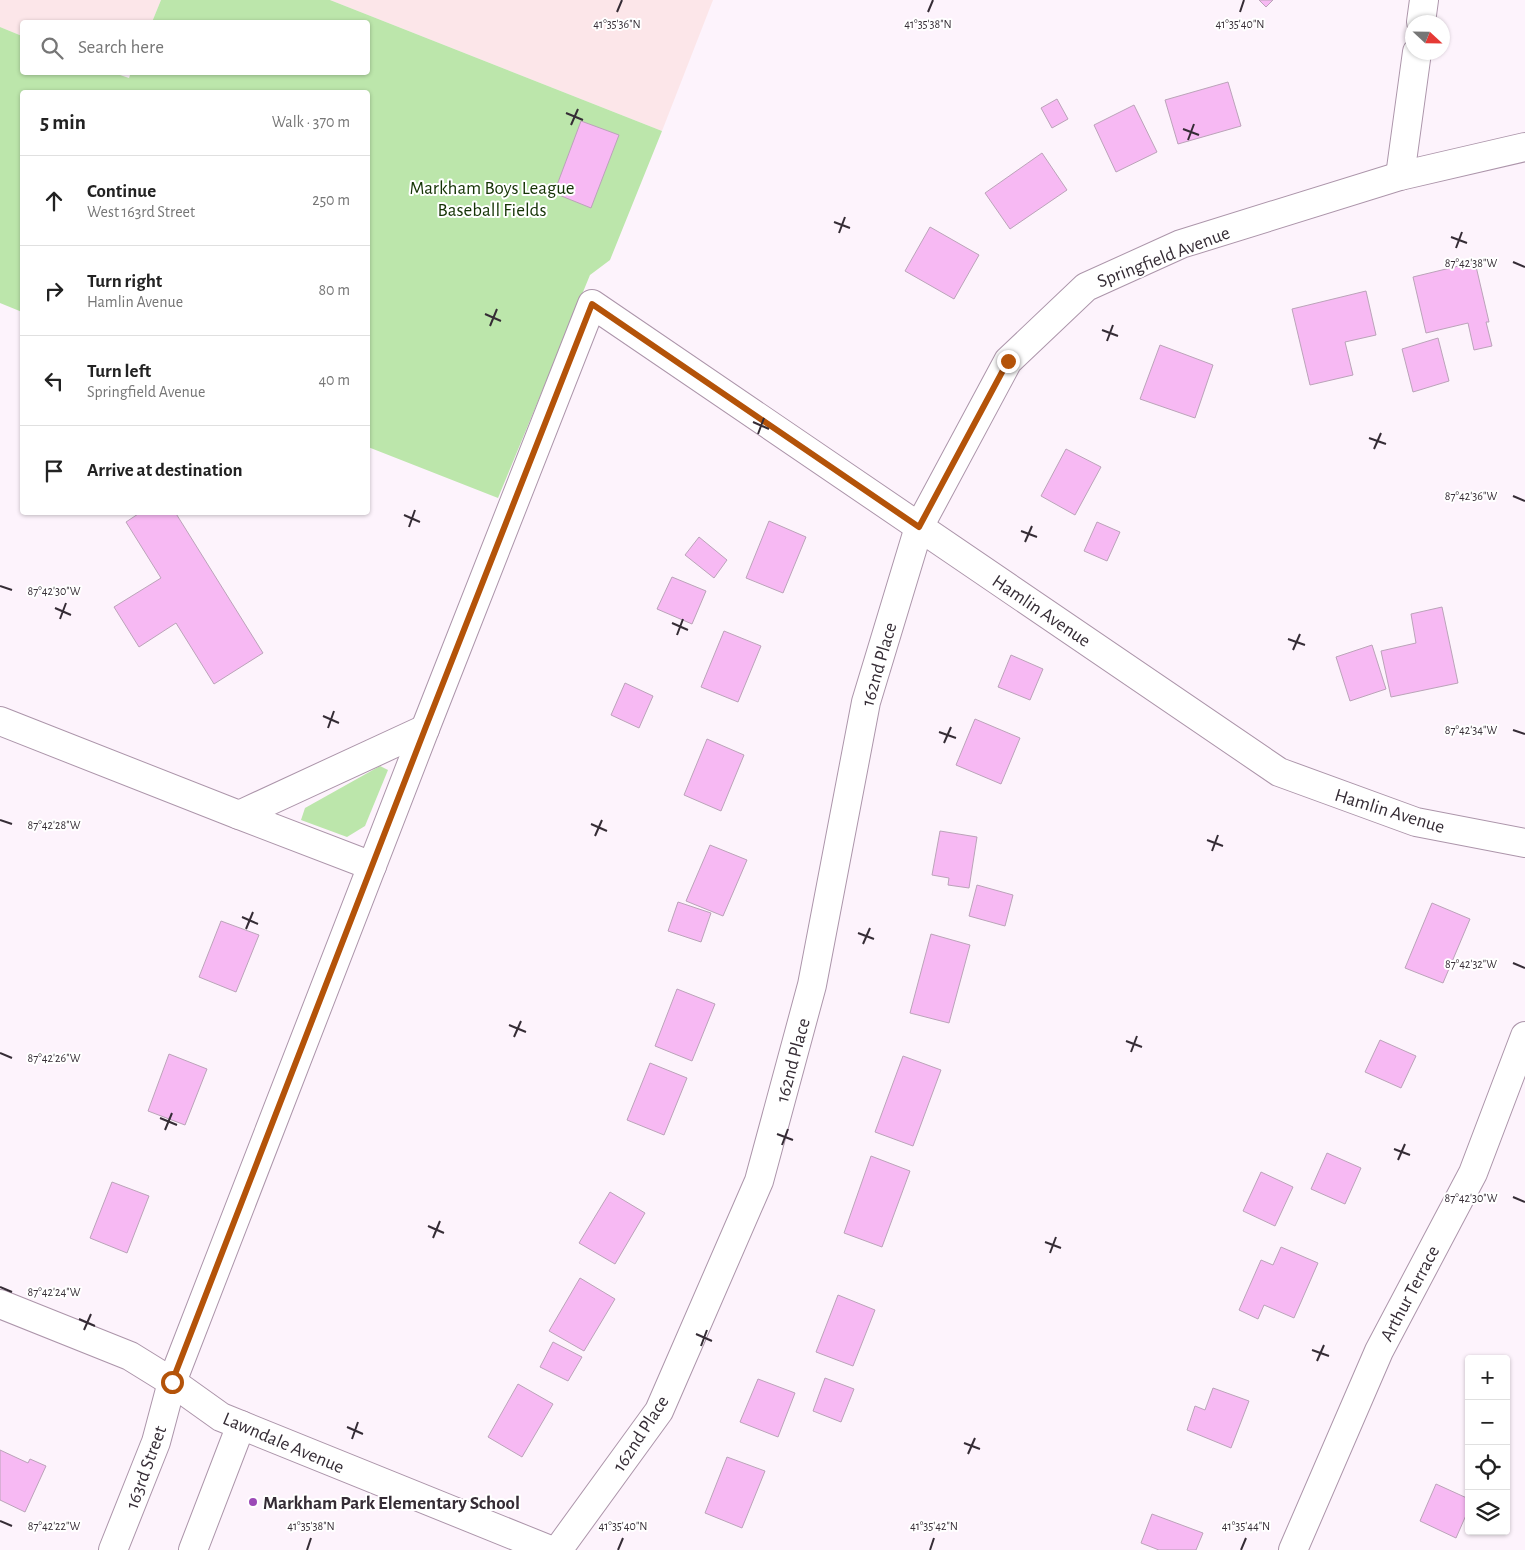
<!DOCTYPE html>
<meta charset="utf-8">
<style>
:root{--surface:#fff;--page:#f6f6f6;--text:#222;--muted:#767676;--line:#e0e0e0}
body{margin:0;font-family:"Alegreya Sans",sans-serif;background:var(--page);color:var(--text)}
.controls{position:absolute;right:15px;bottom:15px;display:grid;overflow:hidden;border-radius:5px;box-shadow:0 1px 4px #0004}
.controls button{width:45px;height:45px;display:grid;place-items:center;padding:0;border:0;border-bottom:1px solid var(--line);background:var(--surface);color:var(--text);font:25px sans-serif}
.compass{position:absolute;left:1405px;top:15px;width:45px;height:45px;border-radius:50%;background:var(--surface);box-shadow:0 1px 4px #0004;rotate:112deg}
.stop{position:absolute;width:15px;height:15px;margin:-11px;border:4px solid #b45309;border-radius:50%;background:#fff}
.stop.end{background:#b45309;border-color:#fff;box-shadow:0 1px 5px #0008}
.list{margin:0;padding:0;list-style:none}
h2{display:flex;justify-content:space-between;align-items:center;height:65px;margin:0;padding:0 20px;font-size:21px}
h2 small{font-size:16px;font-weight:400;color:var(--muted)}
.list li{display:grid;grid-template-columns:32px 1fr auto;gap:15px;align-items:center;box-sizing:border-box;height:90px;padding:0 20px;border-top:1px solid var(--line)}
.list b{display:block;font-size:19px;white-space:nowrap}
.list p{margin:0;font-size:16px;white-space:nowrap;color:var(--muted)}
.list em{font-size:16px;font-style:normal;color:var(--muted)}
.icon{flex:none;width:28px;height:28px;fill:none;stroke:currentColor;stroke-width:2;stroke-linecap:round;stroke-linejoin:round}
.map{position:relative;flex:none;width:1525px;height:1550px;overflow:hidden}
.search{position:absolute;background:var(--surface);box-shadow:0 1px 4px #0004;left:20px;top:20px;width:350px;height:55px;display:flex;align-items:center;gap:12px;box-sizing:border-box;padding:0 18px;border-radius:5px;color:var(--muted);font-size:19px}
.panel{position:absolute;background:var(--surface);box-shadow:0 1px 4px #0004;left:20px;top:90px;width:350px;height:425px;border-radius:5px}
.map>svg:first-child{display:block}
.industrial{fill:#fce6e9}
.green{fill:#bce6ab}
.building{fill:#f7b9f3;stroke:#bba3b9}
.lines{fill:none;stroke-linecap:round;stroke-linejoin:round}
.minor-casing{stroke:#ac95aa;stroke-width:30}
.minor{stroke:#fff;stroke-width:28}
.route{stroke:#b45309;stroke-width:6}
.ticks{fill:none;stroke:#352c35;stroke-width:2}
.poi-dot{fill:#9c49b7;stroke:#fff;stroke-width:2}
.labels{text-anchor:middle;stroke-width:4;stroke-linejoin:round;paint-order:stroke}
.park-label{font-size:19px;fill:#143304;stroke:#fff}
.street-label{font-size:19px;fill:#352c35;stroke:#fff}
.poi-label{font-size:19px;font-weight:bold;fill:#352c35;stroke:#fff;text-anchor:start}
.ticks-label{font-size:12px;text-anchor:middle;fill:#352c35;stroke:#fff;stroke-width:4;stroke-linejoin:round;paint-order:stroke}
</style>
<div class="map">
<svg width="1525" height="1550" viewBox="0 0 1525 1550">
<rect width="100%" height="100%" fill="#fdf3fc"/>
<!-- industrial -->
<g class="industrial">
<path d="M0 0H161L152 22H22V36L0 27Z"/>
<path d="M330 0H713L662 131Z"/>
</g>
<!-- green -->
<g class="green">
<path d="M161 0H330L662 131 610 260 590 275 498 498 368 447V92H22V312L0 303V27L22 36V72L114 73 129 78 131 72H368V22H152Z"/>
<path d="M380 766 388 770 365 826 347 837 301 820 305 808Z"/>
</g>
<!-- building -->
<g class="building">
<path d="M1259 0H1273L1266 7Z"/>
<path d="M1228 82 1241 126 1178 144 1165 100Z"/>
<path d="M1057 99 1068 119 1052 128 1041 108Z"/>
<path d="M1134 105 1157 152 1116 172 1094 125Z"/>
<path d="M581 121 619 135 591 208 554 193Z"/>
<path d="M1042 153 1067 190 1010 229 985 193Z"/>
<path d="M930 227 979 255 954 299 905 271Z"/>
<path d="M1475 262 1489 322H1486L1492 346 1474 350 1468 323 1426 333 1413 277Z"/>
<path d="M1366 291 1376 335 1345 342 1353 375 1310 385 1292 309Z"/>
<path d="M1438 338 1449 381 1413 392 1402 349Z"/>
<path d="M1160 345 1213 365 1195 418 1140 399Z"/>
<path d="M1066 449 1101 467 1075 515 1041 496Z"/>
<path d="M141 512H175L263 653 214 684 176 623 139 647 114 607 161 578 126 522Z"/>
<path d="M769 521 806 537 783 593 746 578Z"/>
<path d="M1097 522 1120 532 1107 561 1084 551Z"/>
<path d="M699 537 727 560 714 578 685 555Z"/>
<path d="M672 577 706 591 692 624 657 609Z"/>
<path d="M1442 607 1458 683 1391 697 1381 651 1416 643 1411 614Z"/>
<path d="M724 631 761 646 738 702 701 687Z"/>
<path d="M1372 645 1386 689 1350 701 1336 657Z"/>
<path d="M1011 655 1043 669 1030 700 998 687Z"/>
<path d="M625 683 653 696 639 728 611 715Z"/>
<path d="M975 719 1020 738 1001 784 956 765Z"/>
<path d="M707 739 744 755 721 811 684 795Z"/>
<path d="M940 831 977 837 969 888 948 885 949 878 932 875Z"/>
<path d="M710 845 747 860 723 916 686 901Z"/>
<path d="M977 885 1013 895 1005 926 969 916Z"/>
<path d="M678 902 711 913 701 942 668 931Z"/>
<path d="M1432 903 1470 919 1443 983 1405 968Z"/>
<path d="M221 921 259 935 236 992 199 977Z"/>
<path d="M931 934 970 945 949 1023 910 1013Z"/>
<path d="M677 989 715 1004 692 1061 655 1046Z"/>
<path d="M1380 1040 1416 1056 1401 1088 1365 1072Z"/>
<path d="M169 1054 207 1069 185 1125 148 1111Z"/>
<path d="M903 1056 941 1070 913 1146 875 1132Z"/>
<path d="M650 1063 687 1078 664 1135 627 1120Z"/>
<path d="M1327 1153 1361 1168 1345 1204 1311 1189Z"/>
<path d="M871 1156 910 1171 882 1247 844 1233Z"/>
<path d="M1261 1172 1293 1187 1275 1226 1243 1211Z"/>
<path d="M112 1182 149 1196 127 1253 90 1238Z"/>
<path d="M610 1192 645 1213 615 1264 579 1243Z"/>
<path d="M1281 1247 1318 1263 1294 1318 1264 1305 1258 1319 1239 1310 1261 1260 1273 1265Z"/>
<path d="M580 1278 615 1299 584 1351 549 1331Z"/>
<path d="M838 1295 875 1310 853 1366 816 1352Z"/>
<path d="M553 1342 582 1357 568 1381 540 1367Z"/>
<path d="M825 1378 854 1389 841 1422 813 1411Z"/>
<path d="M758 1379 795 1393 778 1437 740 1422Z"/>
<path d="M518 1384 553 1404 522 1457 488 1437Z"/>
<path d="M1213 1388 1249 1401 1231 1448 1187 1430 1195 1406 1205 1410Z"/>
<path d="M0 1450 28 1463 30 1459 46 1466 25 1512 0 1500Z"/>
<path d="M727 1457 765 1471 742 1528 705 1513Z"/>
<path d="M1436 1484 1469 1499V1514L1467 1513 1456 1538 1420 1521Z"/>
<path d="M1152 1514 1203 1533 1196 1550H1159L1141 1543Z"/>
</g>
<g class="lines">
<defs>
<g id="minor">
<path d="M1421 22 1424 0"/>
<path d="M1400 176 1417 52"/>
<path d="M0 721 239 815 425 729"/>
<path d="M239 815 372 866"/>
<path d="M0 1304 130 1356 172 1382 221 1417 550 1550"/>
<path d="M113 1550 156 1442 172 1382 425 729 592 304 1279 772 1416 822 1525 843"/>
<path d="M193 1550 241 1425"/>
<path d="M558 1550 659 1411 759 1181 812 985 866 702 919 527 1008 361 1086 287 1181 244 1400 176 1525 147"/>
<path d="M1293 1550 1379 1351 1473 1173 1525 1036"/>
</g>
</defs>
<!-- minor casing -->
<use href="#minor" class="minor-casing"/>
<!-- minor -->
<use href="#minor" class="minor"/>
</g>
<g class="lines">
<!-- route -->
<path class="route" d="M172 1382 425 729 592 304 919 527 1008 361"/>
</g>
<!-- ticks -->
<path class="ticks" d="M617 12 622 0M928 12 933 0M1240 12 1244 0M566 113 583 120M571 125 578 109M1183 129 1199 135M1188 140 1194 124M834 222 850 228M839 233 845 217M1451 237 1467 243M1456 248 1462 232M1513 262 1525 267M485 314 501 321M490 326 497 309M1102 330 1118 336M1107 341 1113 325M753 422 769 429M758 434 764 418M1369 438 1386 444M1374 449 1381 433M1513 496 1525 501M404 515 420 522M409 527 415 510M1021 531 1037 537M1025 542 1032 526M0 586 12 590M55 608 71 615M60 619 66 603M672 623 688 630M677 635 683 619M1288 639 1305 645M1293 650 1300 634M323 716 339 723M328 728 334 711M1513 730 1525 734M939 732 956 738M944 743 951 727M0 820 12 824M591 824 607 831M595 836 602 820M1207 840 1223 846M1212 851 1218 835M242 917 258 924M246 929 253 912M858 933 874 939M863 944 870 928M1513 963 1525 968M509 1025 526 1032M514 1037 521 1021M1126 1041 1142 1047M1131 1052 1137 1036M0 1053 12 1058M160 1118 177 1125M165 1130 172 1113M777 1134 793 1140M782 1145 788 1129M1394 1149 1410 1155M1398 1160 1405 1144M1513 1197 1525 1202M428 1226 444 1233M433 1238 440 1221M1045 1242 1061 1248M1050 1253 1056 1237M0 1287 12 1292M79 1319 95 1326M84 1330 91 1314M696 1334 712 1341M701 1346 707 1330M1312 1350 1329 1356M1317 1361 1324 1345M347 1427 363 1434M352 1439 358 1422M964 1443 980 1449M968 1454 975 1438M0 1521 12 1526M307 1550 311 1538M618 1550 623 1538M930 1550 934 1538M1241 1550 1246 1538"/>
<!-- markers -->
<circle class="poi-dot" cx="253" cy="1502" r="5"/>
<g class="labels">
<!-- park labels -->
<g class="park-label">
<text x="492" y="194">Markham Boys League<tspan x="492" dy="22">Baseball Fields</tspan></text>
</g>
<!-- street labels -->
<g class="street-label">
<text transform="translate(1163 256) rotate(-21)" y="7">Springfield Avenue</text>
<text transform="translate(1042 610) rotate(34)" y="7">Hamlin Avenue</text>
<text transform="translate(878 664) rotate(-74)" y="7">162nd Place</text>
<text transform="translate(1390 810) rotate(17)" y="7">Hamlin Avenue</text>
<text transform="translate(792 1060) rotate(-75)" y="7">162nd Place</text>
<text transform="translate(1409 1293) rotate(-62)" y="7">Arthur Terrace</text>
<text transform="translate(640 1433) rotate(-57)" y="7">162nd Place</text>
<text transform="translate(284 1442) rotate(23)" y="7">Lawndale Avenue</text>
<text transform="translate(145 1467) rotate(-70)" y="7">163rd Street</text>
</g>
<!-- poi labels -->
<g class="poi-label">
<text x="263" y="1509">Markham Park Elementary School</text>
</g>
</g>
<g class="ticks-label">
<text x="617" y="28">41°35'36"N</text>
<text x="928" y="28">41°35'38"N</text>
<text x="1240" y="28">41°35'40"N</text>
<text x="1471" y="267">87°42'38"W</text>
<text x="1471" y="500">87°42'36"W</text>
<text x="54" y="595">87°42'30"W</text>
<text x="1471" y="734">87°42'34"W</text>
<text x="54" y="829">87°42'28"W</text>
<text x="1471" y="968">87°42'32"W</text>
<text x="54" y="1062">87°42'26"W</text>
<text x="1471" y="1202">87°42'30"W</text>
<text x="54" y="1296">87°42'24"W</text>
<text x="54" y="1530">87°42'22"W</text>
<text x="311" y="1530">41°35'38"N</text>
<text x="623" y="1530">41°35'40"N</text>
<text x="934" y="1530">41°35'42"N</text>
<text x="1246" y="1530">41°35'44"N</text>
</g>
</svg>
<div class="controls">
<button>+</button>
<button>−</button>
<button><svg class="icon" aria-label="locate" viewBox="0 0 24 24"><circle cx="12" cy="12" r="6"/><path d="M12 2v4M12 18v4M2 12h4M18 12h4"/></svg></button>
<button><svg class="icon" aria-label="layers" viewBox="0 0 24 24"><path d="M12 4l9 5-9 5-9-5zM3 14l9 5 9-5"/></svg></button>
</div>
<svg class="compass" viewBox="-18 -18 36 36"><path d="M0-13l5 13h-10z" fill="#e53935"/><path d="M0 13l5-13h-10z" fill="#767676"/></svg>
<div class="stop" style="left:172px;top:1382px"></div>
<div class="stop end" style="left:1008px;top:361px"></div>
<div class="search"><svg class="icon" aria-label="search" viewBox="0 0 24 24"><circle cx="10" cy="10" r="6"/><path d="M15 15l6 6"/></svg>Search here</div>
<section class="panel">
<h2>5 min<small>Walk · 370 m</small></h2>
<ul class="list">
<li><svg class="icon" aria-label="ahead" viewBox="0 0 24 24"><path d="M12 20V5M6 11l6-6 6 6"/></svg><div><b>Continue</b><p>West 163rd Street</p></div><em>250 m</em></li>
<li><svg class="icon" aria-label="right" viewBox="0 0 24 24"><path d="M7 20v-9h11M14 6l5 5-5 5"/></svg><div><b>Turn right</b><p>Hamlin Avenue</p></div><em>80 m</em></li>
<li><svg class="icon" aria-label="left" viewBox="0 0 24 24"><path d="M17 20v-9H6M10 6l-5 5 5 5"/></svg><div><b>Turn left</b><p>Springfield Avenue</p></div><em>40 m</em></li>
<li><svg class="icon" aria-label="arrive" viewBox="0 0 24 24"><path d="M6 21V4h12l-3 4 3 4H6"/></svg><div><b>Arrive at destination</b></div></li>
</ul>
</section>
</div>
